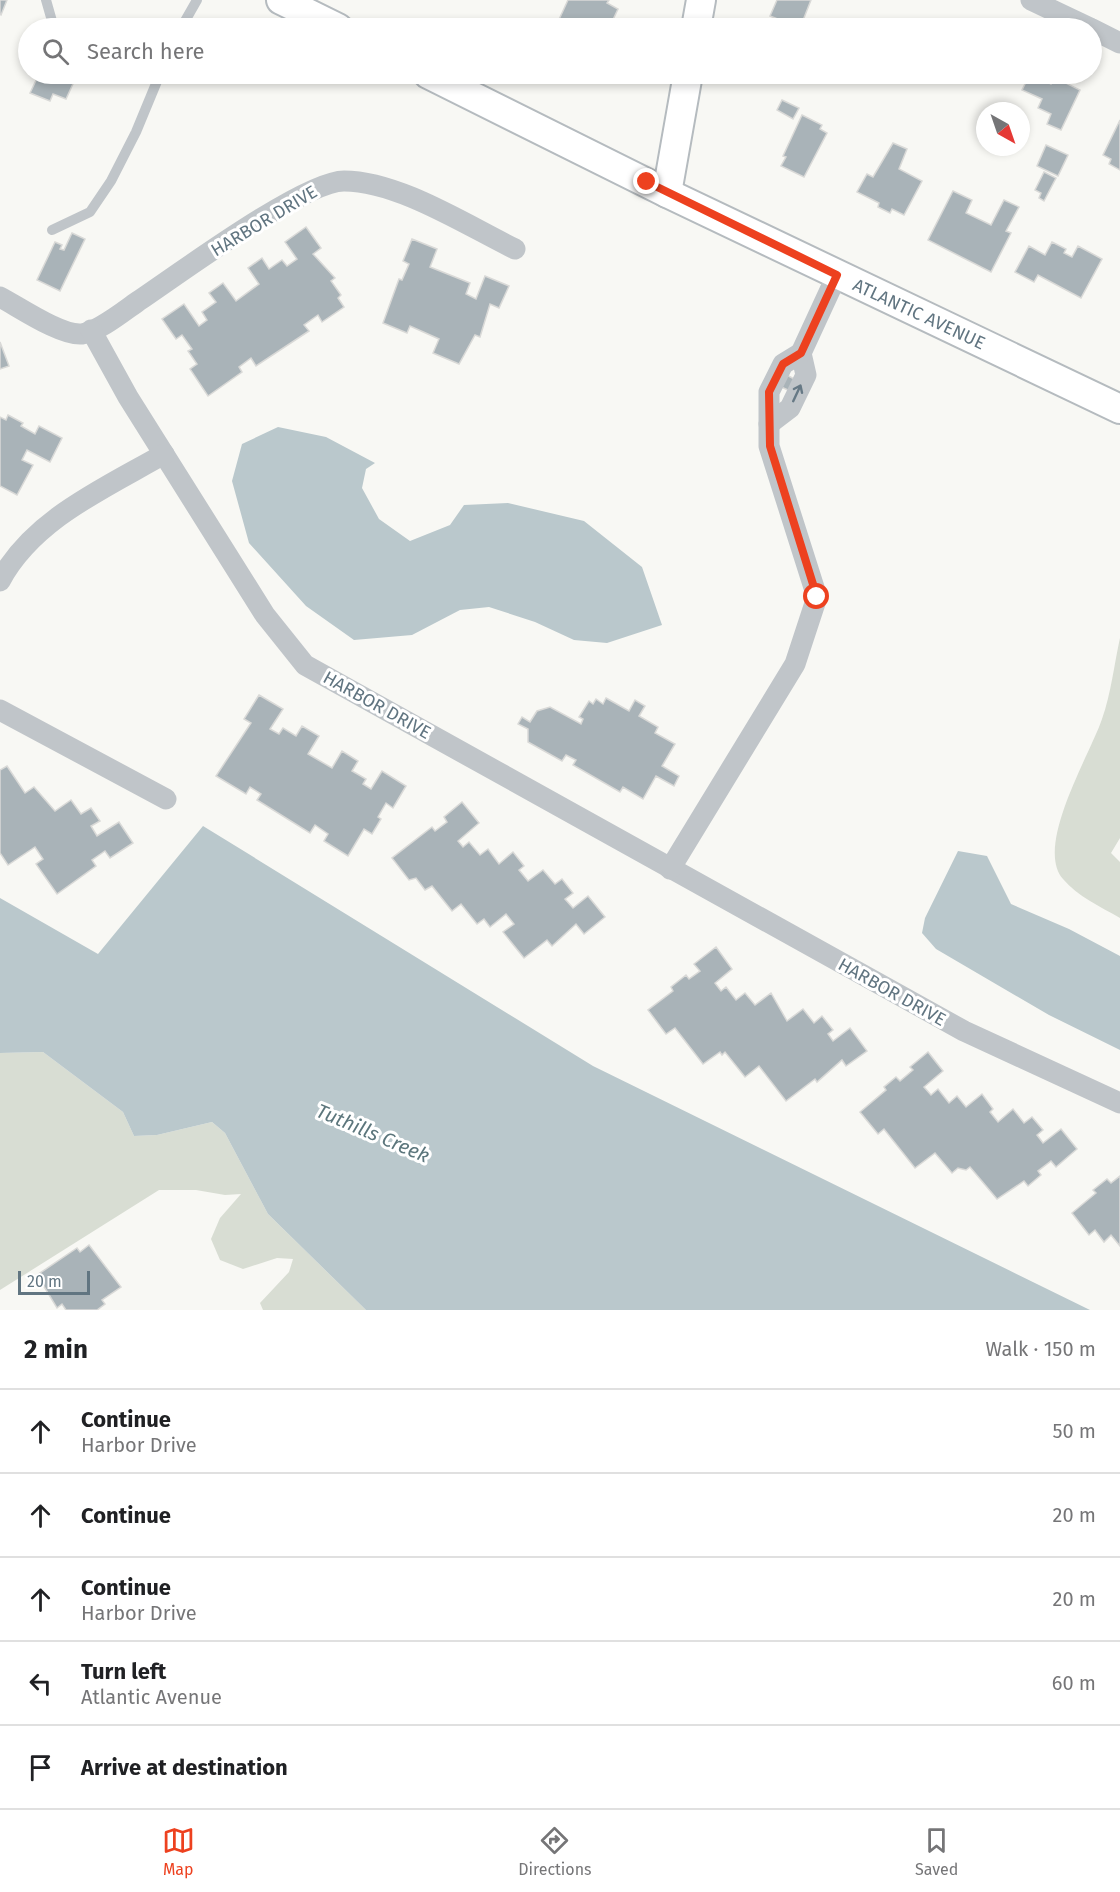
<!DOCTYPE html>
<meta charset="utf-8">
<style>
:root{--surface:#fff;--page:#f6f6f6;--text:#202124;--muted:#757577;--line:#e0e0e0;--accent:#ed411f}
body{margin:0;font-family:"Fira Sans",sans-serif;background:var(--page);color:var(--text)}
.compass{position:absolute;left:976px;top:102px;width:54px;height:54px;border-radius:50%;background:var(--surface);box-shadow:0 3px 9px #0003;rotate:140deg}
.scale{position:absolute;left:18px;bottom:15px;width:72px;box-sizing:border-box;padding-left:6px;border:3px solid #617581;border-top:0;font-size:16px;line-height:21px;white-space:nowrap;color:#617581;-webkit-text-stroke:4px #fff;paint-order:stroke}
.stop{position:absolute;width:18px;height:18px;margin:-14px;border:4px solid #ed411f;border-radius:50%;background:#fff}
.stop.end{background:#ed411f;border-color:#fff;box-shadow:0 2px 6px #0008}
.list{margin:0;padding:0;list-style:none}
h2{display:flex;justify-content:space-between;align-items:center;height:78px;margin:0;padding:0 24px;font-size:26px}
h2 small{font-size:20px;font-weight:400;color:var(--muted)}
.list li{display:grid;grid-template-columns:39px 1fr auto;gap:18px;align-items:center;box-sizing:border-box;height:84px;padding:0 24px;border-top:2px solid var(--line)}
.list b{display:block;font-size:22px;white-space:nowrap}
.list p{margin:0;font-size:20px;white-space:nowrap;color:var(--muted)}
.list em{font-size:20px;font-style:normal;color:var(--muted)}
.icon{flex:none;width:33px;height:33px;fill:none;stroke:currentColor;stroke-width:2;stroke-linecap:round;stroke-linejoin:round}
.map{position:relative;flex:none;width:1120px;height:1310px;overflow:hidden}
.search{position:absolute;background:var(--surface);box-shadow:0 3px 9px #0003;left:18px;right:18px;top:18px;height:66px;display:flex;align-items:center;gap:15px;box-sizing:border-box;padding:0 21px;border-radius:33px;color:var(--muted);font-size:22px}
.sheet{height:498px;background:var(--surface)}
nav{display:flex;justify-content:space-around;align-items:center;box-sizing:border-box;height:84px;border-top:2px solid var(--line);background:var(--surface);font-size:16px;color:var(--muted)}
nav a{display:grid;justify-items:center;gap:3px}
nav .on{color:var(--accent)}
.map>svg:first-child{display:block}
.green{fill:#d8ddd3}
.water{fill:#bac8cc}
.building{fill:#a9b3b8;stroke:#d9d9d7;stroke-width:1.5}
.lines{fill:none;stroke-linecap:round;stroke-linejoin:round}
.secondary-casing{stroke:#b5bbbf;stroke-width:32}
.lane{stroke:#c0c5c9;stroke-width:10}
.street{stroke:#c0c5c9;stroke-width:21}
.secondary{stroke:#fff;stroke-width:28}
.oneway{stroke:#667985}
.route{stroke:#ed411f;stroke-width:8}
.labels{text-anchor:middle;stroke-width:6;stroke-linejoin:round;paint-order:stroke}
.street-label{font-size:18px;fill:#617581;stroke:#fff}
.water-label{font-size:20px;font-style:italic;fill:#5c767c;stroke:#fff}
</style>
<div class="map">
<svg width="1120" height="1310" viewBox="0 0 1120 1310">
<rect width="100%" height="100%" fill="#f8f8f4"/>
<!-- green -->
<g class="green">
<path d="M1120 638V838L1111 853 1120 862V918C1101 907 1077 896 1063 879 1034 846 1090 755 1102 719 1111 694 1114 665 1120 638Z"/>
<path d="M43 1052 123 1112 134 1136 157 1135 212 1122 225 1133 268 1214 366 1310H263L260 1303 289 1272 293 1259 277 1258 243 1269 220 1260 211 1239 220 1218 241 1194 225 1195 196 1190H159L0 1290V1053Z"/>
</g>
<!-- water -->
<g class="water">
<path d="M278 427 326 437 375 463 366 469 362 488 379 519 410 541 450 525 464 505 508 503 584 521 642 567 662 625 607 643 574 640 535 622 489 607 460 610 412 635 354 640 306 606 249 543 232 481 242 444Z"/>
<path d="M203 826 593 1066 1090 1310H366L268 1214 225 1133 212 1122 157 1135 134 1136 123 1112 43 1052 0 1053V898L98 954Z"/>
<path d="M958 851 987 856 1011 904 1069 929 1120 956V1050L1049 1015 936 949 922 933 925 918Z"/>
</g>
<!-- building -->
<g class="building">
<path d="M0 0H7L1 15 0 14Z"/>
<path d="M568 0H609L607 3 618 9 609 28H561L556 26Z"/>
<path d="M777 0H811L800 28 770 16Z"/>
<path d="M39 74H73L77 75 66 99 53 94 50 101 30 93Z"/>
<path d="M906 74H920L917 79Z"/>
<path d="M1030 74 1051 84 1054 77 1080 90 1061 130 1047 124 1051 114 1038 108 1042 99 1022 90Z"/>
<path d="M782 100 799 108 793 119 777 110Z"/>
<path d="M802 115 822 125 820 129 827 133 804 177 781 166 786 157 783 156Z"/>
<path d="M1120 120V170L1109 164 1111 159 1103 155Z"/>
<path d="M893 143 907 149 899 169 922 181 904 215 892 209 890 213 878 207 879 203 857 192 867 174 873 177Z"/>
<path d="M1046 145 1068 155 1058 176 1037 166Z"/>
<path d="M1044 172 1056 178 1044 201 1039 198 1041 193 1035 190Z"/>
<path d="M953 191 972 200 966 213 991 225 1004 200 1019 207 1006 231 1011 233 991 272 928 240Z"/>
<path d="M306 227 321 248 313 254 335 278 331 281 341 295 338 298 344 307 322 322 318 315 304 325 309 331 256 366 251 358 239 367 242 372 208 396 190 369 197 364 188 351 192 349 182 335 176 339 162 319 184 304 199 326 207 320 202 312 216 302 209 293 223 283 236 301 259 284 248 268 262 258 269 269 282 260 287 266 297 259 285 242Z"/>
<path d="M72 233 85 239 60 291 37 280 55 242 62 245 60 249 64 250Z"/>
<path d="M412 239 437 249 430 267 470 283 466 294 476 299 485 276 509 286 499 308 490 304 480 337 475 335 459 364 433 353 439 339 410 326 407 333 383 323 399 279 402 280 409 264 403 261Z"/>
<path d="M1052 242 1066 249 1064 253 1072 257 1078 246 1102 259 1081 298 1038 275 1034 282 1015 272 1029 246 1045 255Z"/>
<path d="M0 342 9 366 0 369Z"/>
<path d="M785 374 796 380 790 391 779 386Z"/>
<path d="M8 415 23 423 21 426 35 434 39 426 62 438 50 462 27 450 22 460 33 465 17 495 0 486V417L6 420Z"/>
<path d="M259 695 283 709 270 729 279 734 283 728 296 736 302 726 319 736 308 754 332 768 342 751 358 761 352 771 366 779 363 784 371 789 382 771 406 786 393 808 386 803 378 817 381 819 372 834 364 829 348 856 324 841 328 834 315 825 310 833 257 800 261 794 250 787 246 794 216 776 251 723 244 719Z"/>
<path d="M606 698 629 711 635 700 645 706 639 716 658 727 655 733 675 744 662 766 679 776 674 786 656 776 643 799 623 787 620 792 573 765 576 760 566 755 562 761 528 742V729L518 724 522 717 530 722 537 711 550 707 581 724 583 719 579 717 589 701 593 704 596 699 603 704Z"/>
<path d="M7 766 25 793 34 787 55 811 71 800 81 814 91 808 100 821 91 826 97 836 119 822 133 843 110 858 105 851 92 860 96 866 57 894 36 864 43 859 35 847 8 865 0 853V770Z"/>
<path d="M462 802 479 823 458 841 463 847 469 842 480 855 488 849 499 864 513 852 524 866 519 870 528 881 543 870 555 884 562 879 573 893 565 899 573 908 588 896 605 917 584 934 576 924 552 946 547 940 524 958 503 932 514 924 506 914 490 927 484 919 477 924 461 904 452 911 432 886 425 890 416 878 409 880 392 858 432 827 435 831 447 822 444 817Z"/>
<path d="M716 947 732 969 715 983 721 991 726 987 736 1000 745 993 755 1005 771 993 787 1021 803 1009 814 1023 822 1016 833 1030 828 1034 833 1041 850 1028 867 1051 846 1066 842 1060 817 1082 815 1079 786 1101 759 1066 745 1077 725 1052 722 1055 720 1052 703 1064 675 1028 666 1034 648 1010 673 991 671 987 686 975 689 979 700 971 694 964Z"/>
<path d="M928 1052 943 1071 924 1087 931 1095 938 1089 949 1103 957 1096 966 1107 982 1094 993 1109 990 1112 998 1122 1013 1109 1024 1123 1032 1117 1043 1130 1037 1135 1043 1143 1061 1129 1077 1149 1056 1167 1051 1161 1038 1171 1041 1175 1028 1186 1024 1181 997 1199 970 1167 966 1170 958 1168 952 1173 935 1153 915 1168 884 1129 878 1134 860 1112 886 1090 884 1087 896 1077 900 1081 913 1070 910 1067Z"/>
<path d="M1120 1176V1246L1111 1235 1104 1242 1095 1230 1089 1235 1072 1213 1096 1193 1093 1190 1107 1179 1111 1183Z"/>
<path d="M89 1245 121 1287 102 1300 105 1304 97 1310H66L62 1304 57 1308 37 1275 77 1248 80 1252Z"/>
</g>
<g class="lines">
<defs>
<g id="secondary">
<path d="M281 0 338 28"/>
<path d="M696 28 701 0"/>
<path d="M428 74 667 193 1120 409"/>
<path d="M667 193 688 74"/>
</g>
</defs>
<!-- secondary casing -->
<use href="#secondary" class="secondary-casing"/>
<!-- lane -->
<g class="lane">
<path d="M46 0 54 28"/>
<path d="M181 28 197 0"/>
<path d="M52 230 90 212 111 181 136 132 160 74"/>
</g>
<!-- street -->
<g class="street">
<path d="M1031 0 1090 28"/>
<path d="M1092 29 1120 43"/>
<path d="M0 297C19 307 61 336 82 334 98 332 124 311 137 302 176 276 304 181 344 181 398 181 466 225 515 249"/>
<path d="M91 330 128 397 265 615 305 665 964 1031 1120 1103"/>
<path d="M769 424 790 408 806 375 801 353 837 275"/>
<path d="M0 581C33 519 105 488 164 454"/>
<path d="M0 710 166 799"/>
<path d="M670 869 795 664 817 597 769 446V392L783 364 801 353"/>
</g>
<!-- secondary -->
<use href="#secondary" class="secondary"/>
</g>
<!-- one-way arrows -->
<defs><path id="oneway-shaft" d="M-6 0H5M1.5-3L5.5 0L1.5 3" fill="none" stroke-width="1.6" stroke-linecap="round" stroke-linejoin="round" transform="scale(1.5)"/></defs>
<use class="oneway" href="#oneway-shaft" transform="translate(797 393) rotate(-65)"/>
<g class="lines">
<!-- route -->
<path class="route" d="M647 182 837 275 801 353 783 364 769 392 770 446 817 597"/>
</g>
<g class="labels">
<!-- street labels -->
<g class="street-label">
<text transform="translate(264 221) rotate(-31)" y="6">HARBOR DRIVE</text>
<text transform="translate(919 314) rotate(25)" y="6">ATLANTIC AVENUE</text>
<text transform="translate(377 705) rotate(29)" y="6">HARBOR DRIVE</text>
<text transform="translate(892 992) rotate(29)" y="6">HARBOR DRIVE</text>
</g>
<!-- water labels -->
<g class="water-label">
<text transform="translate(373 1133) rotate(23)" y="7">Tuthills Creek</text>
</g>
</g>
</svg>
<svg class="compass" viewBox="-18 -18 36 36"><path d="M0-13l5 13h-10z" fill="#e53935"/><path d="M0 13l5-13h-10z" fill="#757577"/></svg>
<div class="scale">20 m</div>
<div class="stop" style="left:817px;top:597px"></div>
<div class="stop end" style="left:647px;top:182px"></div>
<div class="search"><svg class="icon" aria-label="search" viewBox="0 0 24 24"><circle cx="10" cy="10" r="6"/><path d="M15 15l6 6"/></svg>Search here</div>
</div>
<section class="sheet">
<h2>2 min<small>Walk · 150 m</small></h2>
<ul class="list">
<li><svg class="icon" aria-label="ahead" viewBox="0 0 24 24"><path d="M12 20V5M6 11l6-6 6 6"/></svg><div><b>Continue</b><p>Harbor Drive</p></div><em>50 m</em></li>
<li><svg class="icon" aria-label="ahead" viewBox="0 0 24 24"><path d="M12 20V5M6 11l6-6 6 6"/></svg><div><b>Continue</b></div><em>20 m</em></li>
<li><svg class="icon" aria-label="ahead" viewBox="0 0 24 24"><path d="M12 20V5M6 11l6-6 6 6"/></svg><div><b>Continue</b><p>Harbor Drive</p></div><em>20 m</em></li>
<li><svg class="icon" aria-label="left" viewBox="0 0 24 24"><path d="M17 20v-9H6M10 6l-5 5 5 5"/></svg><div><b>Turn left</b><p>Atlantic Avenue</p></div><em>60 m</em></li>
<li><svg class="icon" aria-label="arrive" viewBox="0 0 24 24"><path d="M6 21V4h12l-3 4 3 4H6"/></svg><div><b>Arrive at destination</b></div></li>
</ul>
</section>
<nav>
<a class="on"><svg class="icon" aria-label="map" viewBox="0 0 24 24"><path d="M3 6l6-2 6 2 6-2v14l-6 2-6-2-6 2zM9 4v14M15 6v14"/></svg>Map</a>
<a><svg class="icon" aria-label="directions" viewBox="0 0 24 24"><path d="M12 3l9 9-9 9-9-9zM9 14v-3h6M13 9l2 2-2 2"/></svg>Directions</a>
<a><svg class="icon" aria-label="saved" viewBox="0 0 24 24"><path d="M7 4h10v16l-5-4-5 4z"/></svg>Saved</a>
</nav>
